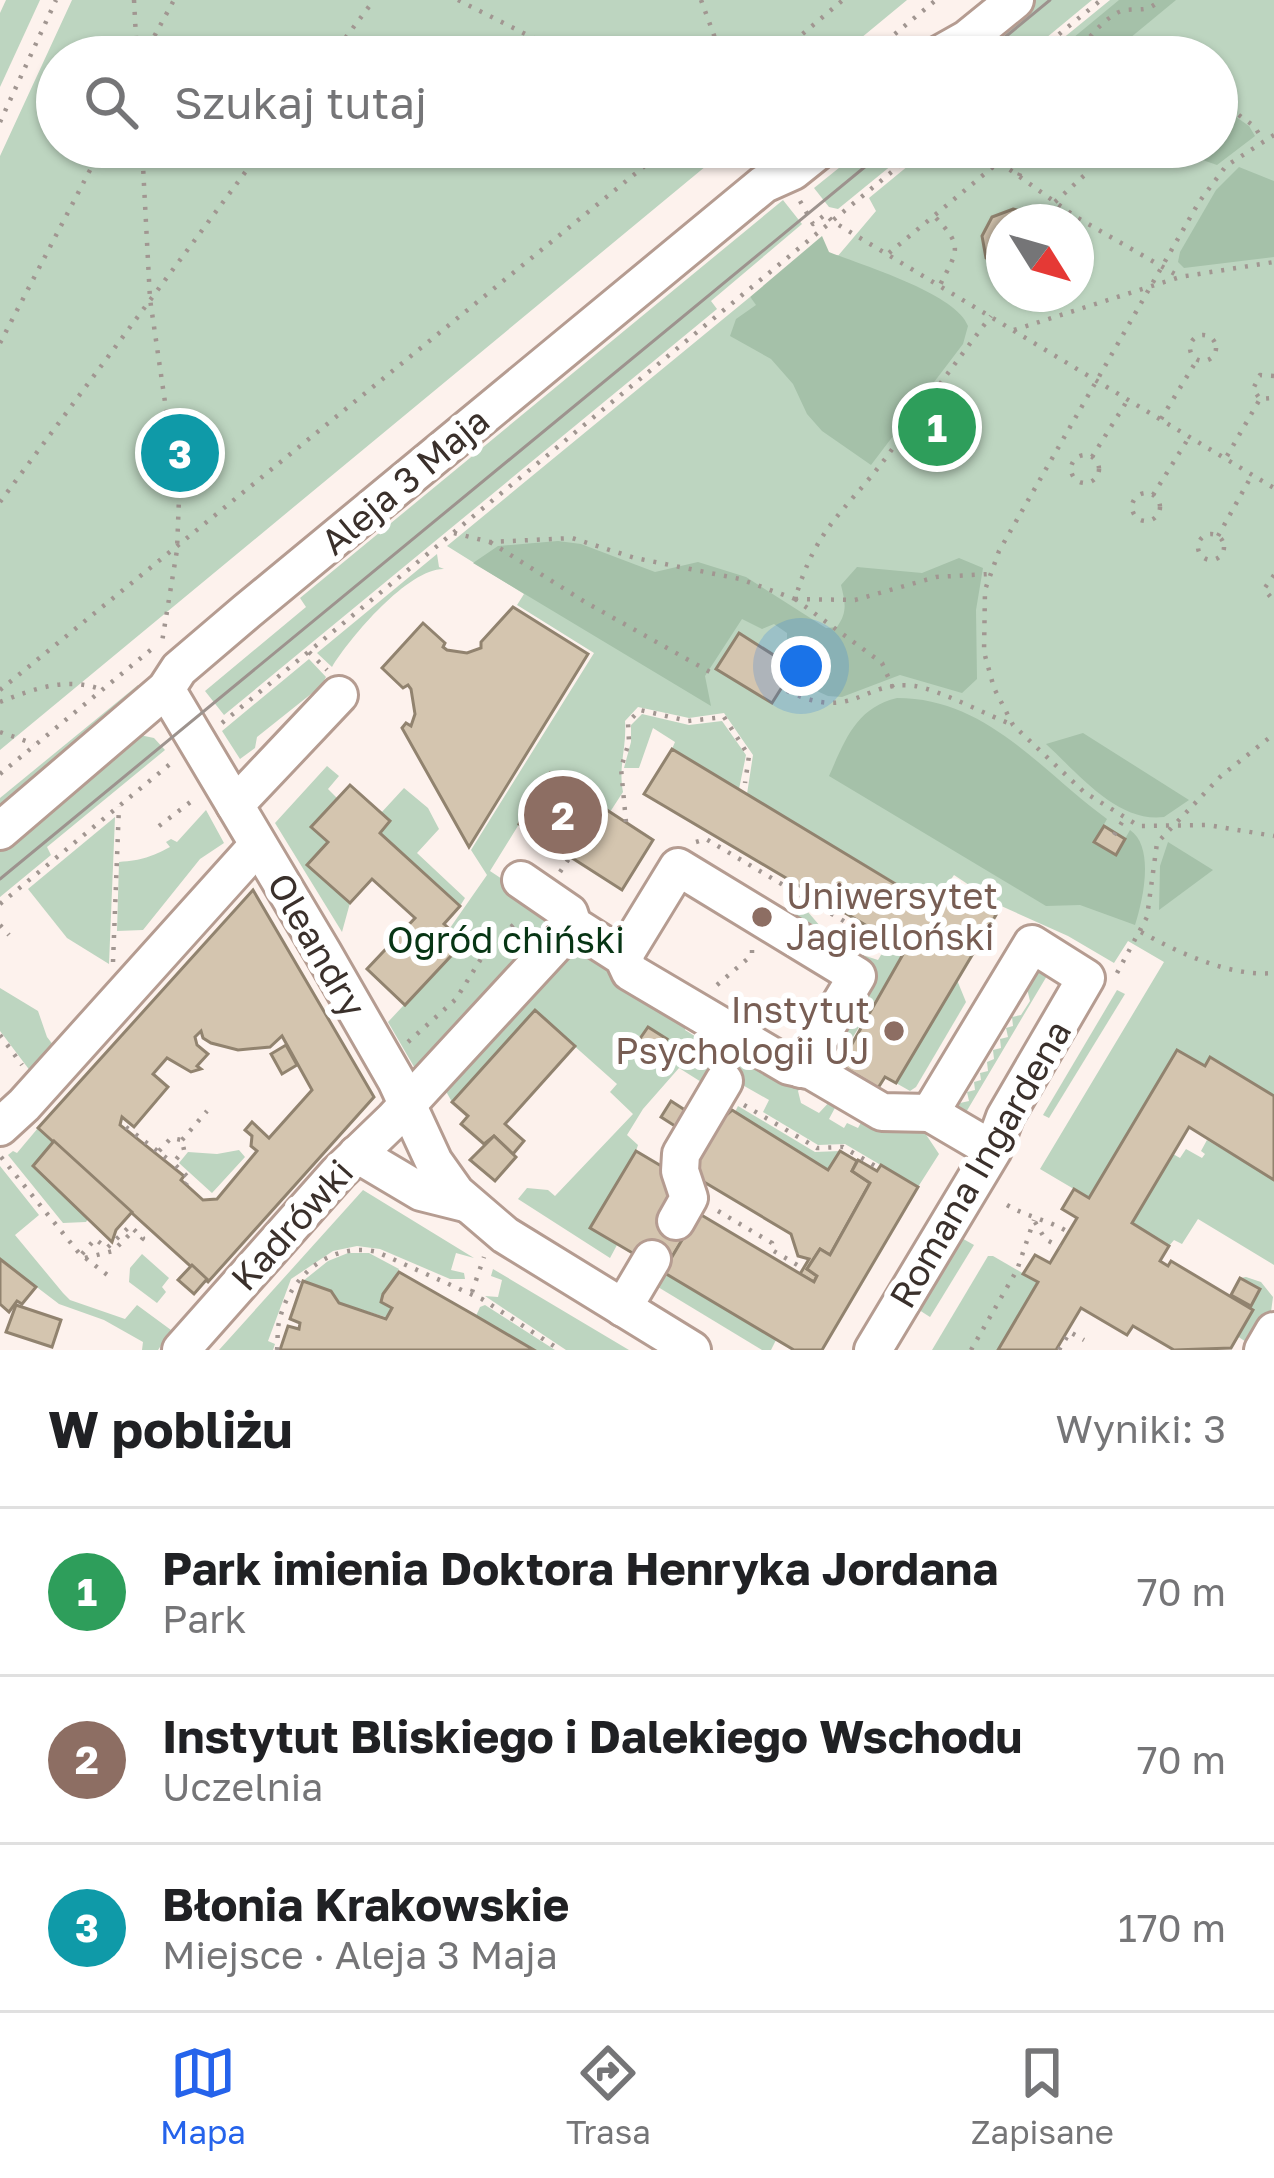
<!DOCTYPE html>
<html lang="pl">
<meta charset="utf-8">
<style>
:root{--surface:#fff;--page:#f6f6f6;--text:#202124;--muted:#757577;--line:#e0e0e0;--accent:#2563eb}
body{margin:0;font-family:"Golos Text",sans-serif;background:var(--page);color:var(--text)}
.compass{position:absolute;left:986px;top:204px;width:108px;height:108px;border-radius:50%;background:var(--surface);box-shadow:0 3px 9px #0004;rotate:127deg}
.you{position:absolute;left:801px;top:666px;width:42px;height:42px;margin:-30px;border:9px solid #fff;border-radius:50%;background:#1a73e8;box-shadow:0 0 0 18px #1a73e833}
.badge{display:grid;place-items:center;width:78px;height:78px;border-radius:50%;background:var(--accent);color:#fff;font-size:39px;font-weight:700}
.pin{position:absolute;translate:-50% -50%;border:6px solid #fff;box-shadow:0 3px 12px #0006}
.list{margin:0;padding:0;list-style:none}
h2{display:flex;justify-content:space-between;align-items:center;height:156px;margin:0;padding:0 48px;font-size:51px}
h2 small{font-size:39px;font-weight:400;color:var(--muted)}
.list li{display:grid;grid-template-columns:78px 1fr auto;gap:36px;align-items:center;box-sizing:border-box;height:168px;padding:0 48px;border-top:3px solid var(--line)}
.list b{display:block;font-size:45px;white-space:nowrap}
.list p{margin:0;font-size:39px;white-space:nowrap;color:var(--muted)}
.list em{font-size:39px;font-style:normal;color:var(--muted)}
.icon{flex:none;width:66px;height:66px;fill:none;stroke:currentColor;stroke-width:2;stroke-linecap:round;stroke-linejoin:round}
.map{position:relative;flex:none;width:1274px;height:1350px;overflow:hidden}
.search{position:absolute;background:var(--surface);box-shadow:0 3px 9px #0004;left:36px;right:36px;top:36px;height:132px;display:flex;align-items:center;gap:30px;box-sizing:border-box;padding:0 42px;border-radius:66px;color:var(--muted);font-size:45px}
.sheet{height:660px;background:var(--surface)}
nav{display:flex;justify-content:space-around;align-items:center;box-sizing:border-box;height:168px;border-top:3px solid var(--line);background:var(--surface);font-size:33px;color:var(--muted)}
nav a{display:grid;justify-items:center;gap:6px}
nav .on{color:var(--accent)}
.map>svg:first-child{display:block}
.green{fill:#bdd5c0;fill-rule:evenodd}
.forest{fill:#a5c1a9}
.building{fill:#d4c5af;stroke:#91836f;stroke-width:3;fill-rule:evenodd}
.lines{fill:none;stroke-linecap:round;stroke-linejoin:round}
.minor-casing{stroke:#b59c91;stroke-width:42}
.path{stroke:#a19691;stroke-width:4.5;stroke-dasharray:3 9;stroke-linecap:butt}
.minor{stroke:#fff;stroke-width:36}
.tram{stroke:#9d938e;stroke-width:3}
.education-dot{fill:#8d6e63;stroke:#fff;stroke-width:4.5}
.labels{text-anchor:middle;stroke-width:12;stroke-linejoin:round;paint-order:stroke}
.street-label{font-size:36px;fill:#3a302b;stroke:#fff}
.education-label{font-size:36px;fill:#785e54;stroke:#fff;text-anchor:start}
.park-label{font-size:36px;fill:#073514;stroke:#fff}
</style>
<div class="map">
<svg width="1274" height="1350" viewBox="0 0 1274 1350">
<rect width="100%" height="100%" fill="#fdf2ed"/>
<!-- green -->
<g class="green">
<path d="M6 0H40L0 87V13Z"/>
<path d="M72 0H907L838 57H57V147H729L0 750V156Z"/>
<path d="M1026 0H1092L1023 57H957Z"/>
<path d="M1110 0H1274V1096L1210 1058 1205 1066 1177 1050 1089 1198 1040 1169 1164 962 1128 941 1114 963 1068 936 999 905 954 875 936 901 922 892 918 896 747 794 753 755 724 713 689 718 638 707 625 721C627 747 618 766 623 792L610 812 550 774 490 871 553 913 550 936 690 1019 685 1030 724 1054 732 1043 741 1057 784 1085 804 1082 798 1091 801 1103 819 1113 832 1099 837 1104 829 1119 844 1128 847 1123 858 1128 864 1117 870 1122 871 1128 919 1124 939 1154 918 1187 845 1144 818 1145 763 1112 769 1100 739 1083 706 1085 679 1068 643 1109 627 1135 638 1145 636 1151 590 1228 617 1245 610 1258 518 1199 527 1188 548 1190 555 1196 633 1114 610 1092 617 1084 535 1011 452 1102 443 1086 417 1072 388 1022 463 942 450 928 487 875 471 850 594 653 517 605 524 594 447 546 750 297 756 304 837 257 876 211 869 198 931 147H1217V57H1040ZM1004 222H1076V294H1004Z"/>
<path d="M865 147H914L838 209 829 207 814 188Z"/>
<path d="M783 200 802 224 711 301 717 309 224 715 205 691 306 607 300 598Z"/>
<path d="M437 554 439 567 444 569C409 568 351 636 332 667L317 653Z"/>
<path d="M309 659 326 677 321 686 257 737 255 748 240 759 222 731Z"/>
<path d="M138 685 142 689 0 807V798Z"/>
<path d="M642 714 689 725 722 721 746 755 739 789 672 749 675 742 653 728 639 768H624L631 742V725Z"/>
<path d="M135 734 154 738 165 750 47 847 51 855 0 897V845Z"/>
<path d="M327 766 339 776 328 789 337 798 311 827 328 842 308 865 350 903 342 932 275 823Z"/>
<path d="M404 788 428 808 439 829 417 853 465 898 460 906 380 833 390 822 381 813Z"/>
<path d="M206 810 224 843 200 859 143 930 117 931 119 862C143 860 151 857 170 847L166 842 171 839 177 842Z"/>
<path d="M115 817 109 964 67 938 28 889Z"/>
<path d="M790 909 808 912 838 947 878 960 884 950 890 953 893 949 903 954 844 1052 829 1042 871 972 780 916Z"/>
<path d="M1054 964 962 1119 951 1105 969 1101 967 1092 975 1090 974 1082 981 1080 980 1073 988 1071 987 1062 994 1059 993 1050 1001 1048 1000 1039 1008 1037 1006 1028 1013 1026 1012 1017 1021 1015 1030 1001 1023 972Z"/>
<path d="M957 980 966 1002 916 1087 910 1091 896 1083Z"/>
<path d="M0 988 38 1011 47 1037 57 1050 34 1076 0 1031Z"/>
<path d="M1117 990 1125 994 1049 1118 1043 1115Z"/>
<path d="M738 1106 815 1152 840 1151 828 1170 734 1114Z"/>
<path d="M38 1128 54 1141 88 1219 86 1222 63 1223 8 1155 13 1151 17 1153Z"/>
<path d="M1207 1140 1274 1180V1265L1198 1219 1182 1244 1174 1240 1169 1246 1132 1223 1173 1154 1180 1158 1186 1149 1202 1158 1205 1154 1201 1151Z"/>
<path d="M239 1150 245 1157 212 1193 179 1163 188 1152 217 1154Z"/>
<path d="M0 1166 39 1215 15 1235 63 1293 70 1300 125 1319 137 1305 171 1330 158 1350H142L143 1342 104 1320 59 1304 0 1259Z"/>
<path d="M363 1190 474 1258 456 1253 451 1270 464 1273 465 1279H450L380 1249 357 1246 333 1251 291 1279 268 1341 275 1344 273 1350H219Z"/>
<path d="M958 1236 974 1245 930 1317 916 1308Z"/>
<path d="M348 1253H369L399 1269 382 1302 392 1308 389 1318 339 1303 331 1291 303 1281 328 1261Z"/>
<path d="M142 1254 169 1278 162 1287 166 1292 157 1303 129 1282 130 1268Z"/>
<path d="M988 1256H993L1038 1282 998 1350H932Z"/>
<path d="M493 1269 629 1350H566L485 1296 498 1297 502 1280 491 1276Z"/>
<path d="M665 1273 776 1340 771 1350H762L653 1284Z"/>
<path d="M1246 1277 1261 1282 1273 1297 1271 1312 1251 1345 1237 1336 1260 1290 1240 1278Z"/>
<path d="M485 1305 555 1350H534L476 1316 480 1307Z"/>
</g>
<!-- forest -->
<g class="forest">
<path d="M1119 0H1176L1107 57H1050Z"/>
<path d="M1226 110 1249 126 1255 136 1217 165 1165 147H1217V117Z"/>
<path d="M1239 167 1274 181V257L1184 268 1178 262 1180 252 1216 190Z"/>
<path d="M822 236 829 252C862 265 957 294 968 326L963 344 871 465 822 431 807 414 793 384 771 359 730 336 736 319 756 305 750 297Z"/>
<path d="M558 541 581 544 655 572 698 562 746 577 826 628 837 627C848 612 845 602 841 585L857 567 922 573 959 558 983 568 976 610 977 679 962 693 900 675 842 697 828 696 788 678 798 661 794 649 787 643V633L774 624 762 629 742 619 705 676 711 706 473 563 498 546Z"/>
<path d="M897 698C987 698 1041 771 1107 819L1094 842 1116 855 1130 830C1155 847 1143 900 1135 925L1080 905 1046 906 829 776C845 740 856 708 897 698Z"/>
<path d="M1083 733 1189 800 1164 817C1117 823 1078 773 1046 744Z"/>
<path d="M1168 842 1213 870 1159 910 1160 866Z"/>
</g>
<!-- building -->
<g class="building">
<path d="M1013 209 1027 213 1038 222H1004V271L986 258 982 236 992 217Z"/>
<path d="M513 607 588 654 469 847 402 728 406 723 411 726 415 714 411 689 408 685 403 688 382 668 423 623 445 643 443 647 447 650 467 653 481 648V642Z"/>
<path d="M739 633 794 668 772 703 716 669Z"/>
<path d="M672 749 932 906 945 885 996 915 896 1083 885 1077 878 1088 840 1065 906 949 644 794Z"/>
<path d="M550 773 653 840 622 890 519 824Z"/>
<path d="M350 785 390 821 380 833 460 906 444 924 464 942 405 1005 367 969 415 918 372 879 350 903 307 865 328 842 311 827Z"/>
<path d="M1104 826 1125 839 1116 855 1094 842Z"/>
<path d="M253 890 374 1097 208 1282 38 1128ZM201 1031 203 1038 211 1043 238 1050 270 1047 282 1036 312 1090 269 1138 252 1122 245 1130 252 1136 251 1146 257 1151 217 1199 203 1200 181 1180 184 1176 120 1125 122 1117 134 1127 168 1087 153 1074 167 1058 191 1072 201 1069 197 1066 208 1054 197 1045 195 1037Z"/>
<path d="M535 1010 575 1046 505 1124 524 1141 513 1154 494 1136 484 1144 461 1124 468 1116 452 1102Z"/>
<path d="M648 1027 667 1039 659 1053 639 1040Z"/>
<path d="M286 1045 297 1065 282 1074 271 1054Z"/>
<path d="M1177 1050 1205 1066 1210 1057 1274 1096V1180L1189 1127 1132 1223 1169 1246 1160 1261 1168 1266 1171 1261 1253 1310 1231 1348 1174 1350 1133 1326 1127 1335 1081 1308 1056 1350H998L1038 1282 1023 1274 1035 1255 1050 1263 1077 1218 1062 1209 1074 1189 1089 1198Z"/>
<path d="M671 1101 688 1112 678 1128 661 1117Z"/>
<path d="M732 1110 828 1170 840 1151 857 1161 852 1171 870 1183 830 1255 820 1249 807 1269 817 1276 814 1282 800 1274 809 1259 798 1256 791 1234 694 1176 699 1139Z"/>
<path d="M494 1136 516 1157 495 1181 470 1160Z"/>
<path d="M54 1141 132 1212 116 1230 112 1242 33 1166Z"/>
<path d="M636 1151 673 1173 689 1229 666 1267 641 1258 590 1228Z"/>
<path d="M858 1160 877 1171 881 1165 918 1187 822 1350H794L663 1272 698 1213 814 1282 817 1276 807 1269 820 1249 830 1255 870 1183 852 1171Z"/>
<path d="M0 1259 36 1287 22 1304 17 1301 9 1312 0 1304Z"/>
<path d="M192 1265 207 1279 194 1294 178 1280Z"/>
<path d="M399 1272 476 1316 534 1350H280L288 1326 299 1329 300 1323 290 1319 303 1281 331 1291 339 1303 386 1319 392 1308 381 1302 383 1294Z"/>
<path d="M1240 1278 1260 1289 1251 1306 1231 1295Z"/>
<path d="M16 1305 61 1320 52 1347 6 1332Z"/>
</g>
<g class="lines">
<defs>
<g id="minor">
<path d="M935 57 967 39 1015 0"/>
<path d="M166 689 323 953 396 1080 434 1162 456 1193 505 1235 692 1350"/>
<path d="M235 805 339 695"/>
<path d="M0 831 166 689 179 669 247 611 764 184 793 171 823 147"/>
<path d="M521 880 569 913 573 925 623 957 630 972 789 1066 812 1071 882 1112 930 1113"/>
<path d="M623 957 678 867 857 976 801 1069"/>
<path d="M0 1127 24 1105 258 845"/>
<path d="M357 1154 421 1192 465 1203"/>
<path d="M676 1221 689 1198 680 1171 681 1154 724 1081"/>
<path d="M623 1308 652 1259"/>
<path d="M181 1350 338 1173 394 1119 573 925"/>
<path d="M873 1350 993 1150 1005 1117 1086 978 1032 944 930 1113 993 1150"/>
<path d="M1263 1350 1274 1331"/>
</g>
</defs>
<!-- minor casing -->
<use href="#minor" class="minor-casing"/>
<!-- path -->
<g class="path">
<path d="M134 0 137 57"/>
<path d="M458 0 571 57"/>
<path d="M701 0 722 57"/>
<path d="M143 57 174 0"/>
<path d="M331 57 374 0"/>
<path d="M775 57 843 0"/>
<path d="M867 57 936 0"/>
<path d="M1031 57 1101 0"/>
<path d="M1078 57C1081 43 1110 12 1125 10 1142 8 1146 13 1160 0"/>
<path d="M1229 108 1254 126 1263 140"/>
<path d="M0 122 56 0"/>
<path d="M1274 135 1226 166 1199 202 999 551 985 590 984 652 994 688 1013 725 1084 792 1139 826 1208 825 1274 836"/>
<path d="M142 147 150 299 179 498 177 550 162 642"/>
<path d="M744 158 758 147"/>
<path d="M999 162 1009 147"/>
<path d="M1019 176 1031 147"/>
<path d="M800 201 813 224 826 214 832 221 1274 488"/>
<path d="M1055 202 1089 171"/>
<path d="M936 218C964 247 957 251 940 285"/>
<path d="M889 253 999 162 1076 217 1180 277"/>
<path d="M1014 330 1180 277 1274 262"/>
<circle cx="1203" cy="348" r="13"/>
<path d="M0 343 102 147"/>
<path d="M1274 376 1260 375 1253 389 1260 399 1274 398"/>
<path d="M1161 419 1197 360"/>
<circle cx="1085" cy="469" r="14"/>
<path d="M1227 456 1260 399"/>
<path d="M1092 457 1127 401"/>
<circle cx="1146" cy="507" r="14"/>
<path d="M1153 495 1188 439"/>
<path d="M0 502 264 147"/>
<path d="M454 533 490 542 572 538 635 558 740 579 795 599C817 526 842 515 885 459 920 411 955 363 991 316"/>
<circle cx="1211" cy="547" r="13"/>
<path d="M1218 536 1252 475"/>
<path d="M490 542 585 602 710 672"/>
<path d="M1274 575 1264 589 1274 601"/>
<path d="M795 599 855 600 936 577 989 574"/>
<path d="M795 599 882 663 893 688"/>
<path d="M309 652 327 670"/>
<path d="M0 690 668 147"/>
<path d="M787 691C856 723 862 679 915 686 940 690 987 715 1013 725"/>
<path d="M0 702C34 689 67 676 103 690"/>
<path d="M222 723 922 147"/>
<path d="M0 732 34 744"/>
<path d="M0 774 153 648"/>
<path d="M626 822 621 768 629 742 628 722 640 710 688 721 724 717 749 756 745 783"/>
<path d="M159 826 197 797"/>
<path d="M1114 835 1124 819"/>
<path d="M696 842 706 839 889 948 892 944"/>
<path d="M560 872 570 857"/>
<path d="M0 904 175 760"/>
<path d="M0 925 9 935"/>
<path d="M1141 932C1179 953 1230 977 1274 973"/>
<path d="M113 962 119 806"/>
<path d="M1117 973 1147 917 1157 843 1221 776 1274 734"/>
<path d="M717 985 752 955V947"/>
<path d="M0 1035 22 1065"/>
<path d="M408 1042 456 999 489 946 520 919"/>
<path d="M744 1105 817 1148 843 1147 877 1167"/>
<path d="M126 1127 173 1163"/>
<path d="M182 1140 207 1111"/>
<path d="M159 1151 171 1138 182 1140 184 1150 173 1163 190 1179 186 1184"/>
<path d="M1 1157 79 1253 110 1277"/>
<path d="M1007 1205C1027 1217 1049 1220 1068 1232"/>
<path d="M718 1211 772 1243V1250L799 1266"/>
<path d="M1035 1222 1045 1239 1060 1247"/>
<path d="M82 1254 95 1239 107 1248 130 1226 143 1238 139 1243"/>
<path d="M85 1258 113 1251 134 1230"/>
<path d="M472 1292 484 1257"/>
<path d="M277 1350C278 1341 277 1331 279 1322 289 1276 331 1241 377 1252L482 1299 560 1350"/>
<path d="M971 1350 1017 1270 1034 1220"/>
<path d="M1059 1350 1070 1332 1084 1340"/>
</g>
<!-- minor -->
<use href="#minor" class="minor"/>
<!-- tram -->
<g class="tram">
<path d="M981 57 1050 0"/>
<path d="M0 879 889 147"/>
</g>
</g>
<!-- markers -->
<g class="education-dot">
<circle cx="762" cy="917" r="12"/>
<circle cx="894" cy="1031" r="12"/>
</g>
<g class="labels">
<!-- street labels -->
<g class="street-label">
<text transform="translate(405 481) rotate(-40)" y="13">Aleja 3 Maja</text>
<text transform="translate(317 945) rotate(60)" y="13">Oleandry</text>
<text transform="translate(980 1164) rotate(-60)" y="13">Romana Ingardena</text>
<text transform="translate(292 1225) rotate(-48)" y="13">Kadrówki</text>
</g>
<!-- education labels -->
<g class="education-label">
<text x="786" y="909">Uniwersytet<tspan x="786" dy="41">Jagielloński</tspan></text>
<text x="870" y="1023" text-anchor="end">Instytut<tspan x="870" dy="41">Psychologii UJ</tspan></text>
</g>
<!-- park labels -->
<g class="park-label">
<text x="506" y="953">Ogród chiński</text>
</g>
</g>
</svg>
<svg class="compass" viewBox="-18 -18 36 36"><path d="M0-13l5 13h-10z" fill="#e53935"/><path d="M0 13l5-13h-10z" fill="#757577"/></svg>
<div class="you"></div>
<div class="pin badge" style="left:937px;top:427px;background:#2e9e5b">1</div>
<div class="pin badge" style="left:563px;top:815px;background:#8d6e63">2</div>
<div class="pin badge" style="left:180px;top:453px;background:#0f9aa8">3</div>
<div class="search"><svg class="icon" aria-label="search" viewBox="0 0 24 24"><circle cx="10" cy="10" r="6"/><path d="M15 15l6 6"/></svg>Szukaj tutaj</div>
</div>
<section class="sheet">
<h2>W pobliżu<small>Wyniki: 3</small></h2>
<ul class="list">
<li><span class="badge" style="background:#2e9e5b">1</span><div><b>Park imienia Doktora Henryka Jordana</b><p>Park</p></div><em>70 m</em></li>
<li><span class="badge" style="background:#8d6e63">2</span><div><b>Instytut Bliskiego i Dalekiego Wschodu</b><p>Uczelnia</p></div><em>70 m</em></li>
<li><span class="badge" style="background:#0f9aa8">3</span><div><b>Błonia Krakowskie</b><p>Miejsce · Aleja 3 Maja</p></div><em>170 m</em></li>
</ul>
</section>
<nav>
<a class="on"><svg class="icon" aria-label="map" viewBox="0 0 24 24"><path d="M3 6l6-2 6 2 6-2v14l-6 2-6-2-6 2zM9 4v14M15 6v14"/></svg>Mapa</a>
<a><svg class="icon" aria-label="directions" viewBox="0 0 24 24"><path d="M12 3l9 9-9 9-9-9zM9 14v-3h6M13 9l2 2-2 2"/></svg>Trasa</a>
<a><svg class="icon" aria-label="saved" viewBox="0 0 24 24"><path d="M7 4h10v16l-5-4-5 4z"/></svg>Zapisane</a>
</nav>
